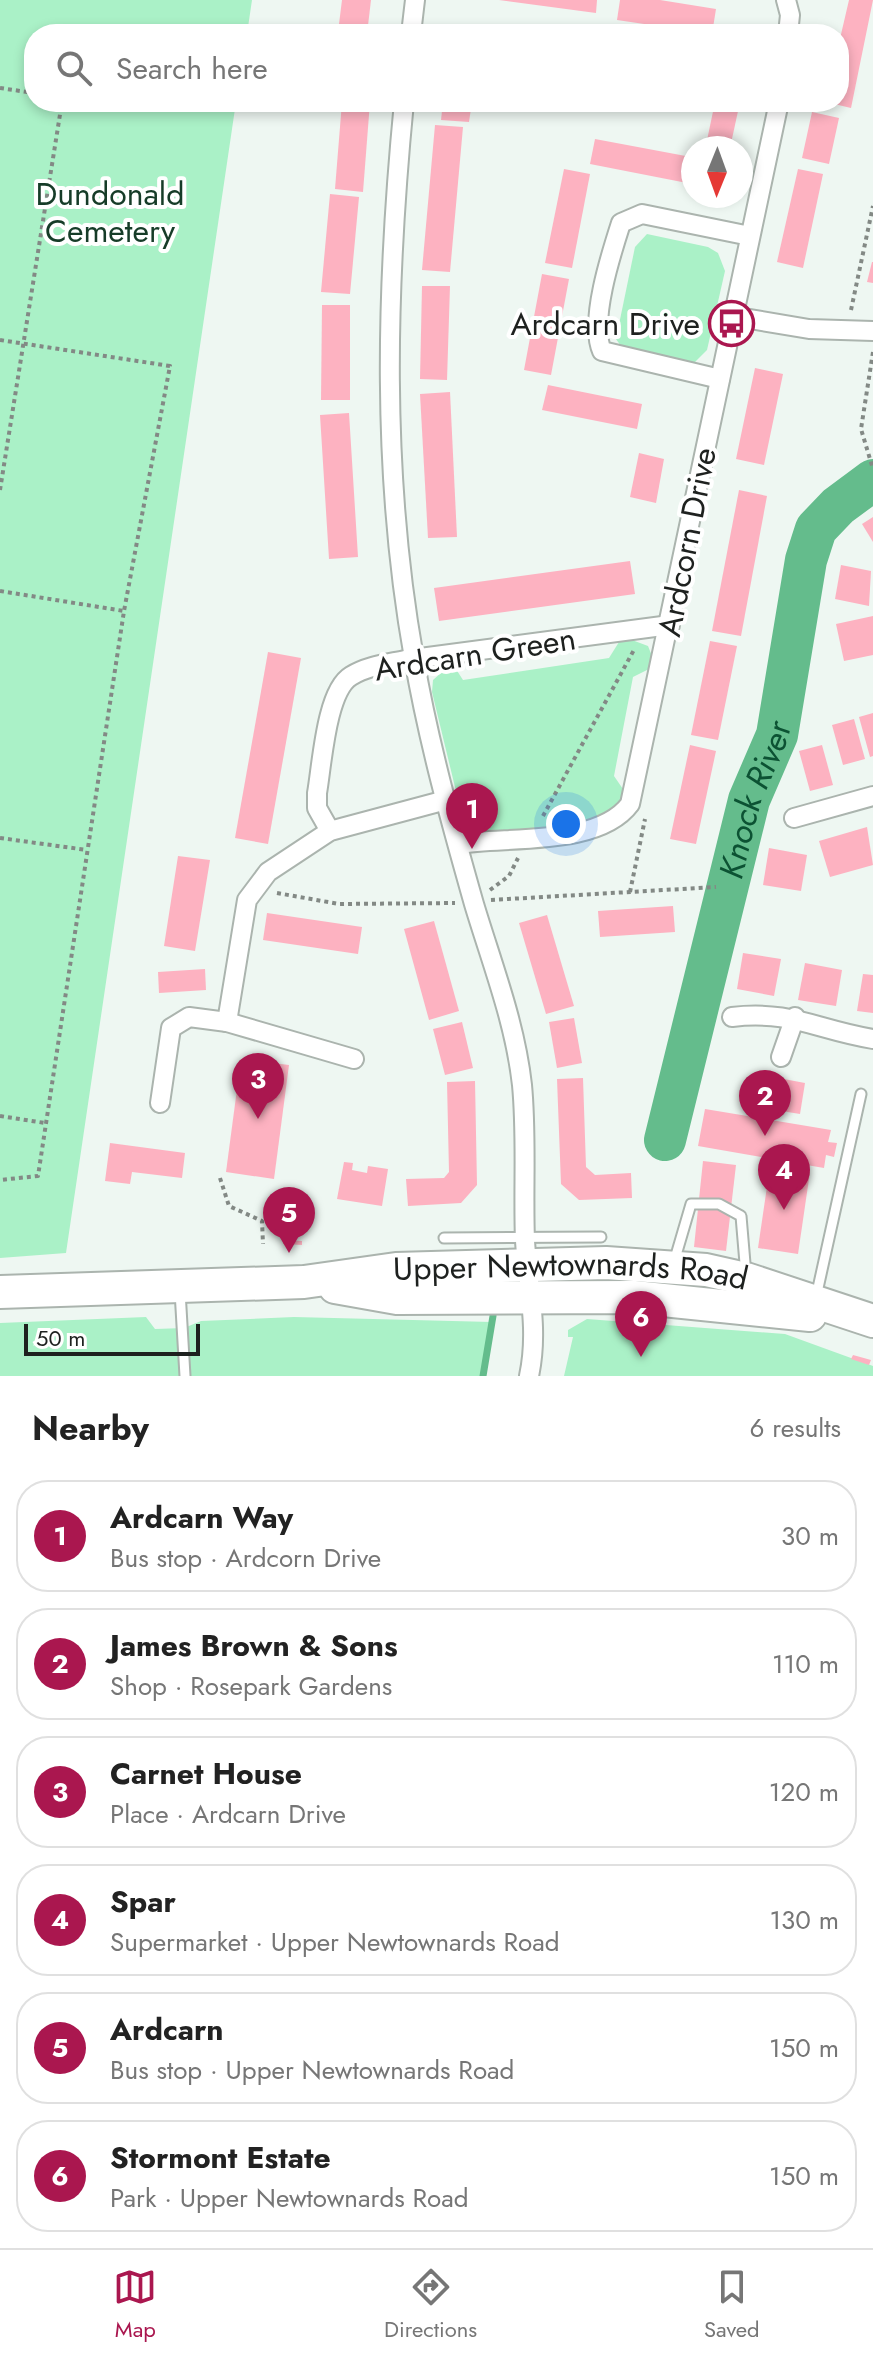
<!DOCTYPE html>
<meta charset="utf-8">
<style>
:root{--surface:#fff;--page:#f2f2f2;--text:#222;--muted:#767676;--line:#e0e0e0;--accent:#aa174f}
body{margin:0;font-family:Jost,sans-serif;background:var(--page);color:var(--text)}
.compass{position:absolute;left:681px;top:136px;width:72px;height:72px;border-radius:50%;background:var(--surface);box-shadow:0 4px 12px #0003;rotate:181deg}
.scale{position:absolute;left:24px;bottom:20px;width:176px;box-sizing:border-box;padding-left:8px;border:4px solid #1e211f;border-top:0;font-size:22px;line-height:28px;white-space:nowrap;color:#1e211f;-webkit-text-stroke:6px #fff;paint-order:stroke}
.you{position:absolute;left:566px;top:824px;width:28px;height:28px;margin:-20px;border:6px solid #fff;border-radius:50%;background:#1a73e8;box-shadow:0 0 0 12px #1a73e833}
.badge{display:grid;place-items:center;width:52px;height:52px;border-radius:50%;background:var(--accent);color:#fff;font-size:26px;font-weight:700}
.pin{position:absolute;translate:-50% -66px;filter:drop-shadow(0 2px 4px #0008)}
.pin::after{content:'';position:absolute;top:42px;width:28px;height:24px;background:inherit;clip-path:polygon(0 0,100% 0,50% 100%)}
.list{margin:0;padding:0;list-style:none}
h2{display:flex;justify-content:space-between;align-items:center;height:104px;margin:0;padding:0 32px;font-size:34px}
h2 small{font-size:26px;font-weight:400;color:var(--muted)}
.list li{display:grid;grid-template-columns:52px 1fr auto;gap:24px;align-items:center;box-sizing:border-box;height:112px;margin:0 16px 16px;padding:0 16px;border:2px solid var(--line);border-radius:32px}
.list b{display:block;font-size:30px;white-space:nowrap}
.list p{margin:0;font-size:26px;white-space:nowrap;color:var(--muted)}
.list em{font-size:26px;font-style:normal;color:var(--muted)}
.icon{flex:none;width:44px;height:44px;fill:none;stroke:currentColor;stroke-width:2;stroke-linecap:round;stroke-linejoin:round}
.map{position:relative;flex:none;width:873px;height:1376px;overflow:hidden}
.search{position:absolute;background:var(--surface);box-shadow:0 4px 12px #0003;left:24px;right:24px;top:24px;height:88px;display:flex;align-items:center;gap:20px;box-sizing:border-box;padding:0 28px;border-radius:32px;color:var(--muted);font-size:30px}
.sheet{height:872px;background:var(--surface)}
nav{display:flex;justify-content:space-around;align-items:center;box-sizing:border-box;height:112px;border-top:2px solid var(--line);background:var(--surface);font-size:22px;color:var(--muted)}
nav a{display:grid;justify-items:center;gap:4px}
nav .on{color:var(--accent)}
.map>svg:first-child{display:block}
.green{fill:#aaf1c7}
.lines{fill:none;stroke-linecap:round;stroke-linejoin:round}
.stream{stroke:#64bc8c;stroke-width:7}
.river{stroke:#64bc8c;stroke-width:42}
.building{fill:#fdb2c1}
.lane-casing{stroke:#abb4ae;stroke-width:13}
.street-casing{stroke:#abb4ae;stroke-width:22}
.highway-casing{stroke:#abb4ae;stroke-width:36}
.path{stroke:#838985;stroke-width:4;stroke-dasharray:4 4;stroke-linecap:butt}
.lane{stroke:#fff;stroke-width:9}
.street{stroke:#fff;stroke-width:18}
.highway{stroke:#fff;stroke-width:32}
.labels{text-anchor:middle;stroke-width:8;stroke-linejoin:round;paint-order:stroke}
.park-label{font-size:32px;fill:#163c28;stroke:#fff}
.poi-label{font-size:32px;fill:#1e211f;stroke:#fff;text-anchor:end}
.street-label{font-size:32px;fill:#1e211f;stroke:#fff}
.water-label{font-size:34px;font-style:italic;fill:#0c5233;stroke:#fff}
</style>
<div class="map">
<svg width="873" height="1376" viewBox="0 0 873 1376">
<rect width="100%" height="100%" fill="#eef7f2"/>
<!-- green -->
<g class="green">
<path d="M0 0H252L247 34H34V102H236L66 1253 0 1258Z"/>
<path d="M647 234 708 247 718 253 725 271 707 350 692 365 623 349 616 339 635 247Z"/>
<path d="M632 640 648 646 654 661 649 669 633 677 614 776 625 792 612 813 594 824 487 833 473 829 462 816 432 692 433 680 452 663 463 680 609 658 619 642Z"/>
<path d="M146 1317 155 1329 184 1328 201 1321 294 1317 492 1322 485 1376H0V1323Z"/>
<path d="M587 1319 785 1334 873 1366V1376H564L573 1337H568V1330Z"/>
</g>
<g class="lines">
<!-- stream -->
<path class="stream" d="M483 1376 493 1316"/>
<!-- river -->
<path class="river" id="s1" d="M665 1140 749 800 777 735 806 560 816 529 838 506 873 480"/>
</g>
<!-- building -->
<g class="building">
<path d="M342 0H371L367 34 338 32Z"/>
<path d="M499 0H597L596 13Z"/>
<path d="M620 0H660L716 9 712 34 617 20Z"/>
<path d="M849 0H873L851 108 830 103 839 102V43Z"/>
<path d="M451 26 479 29 478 34H450Z"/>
<path d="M342 102H370L363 192 335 189Z"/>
<path d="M443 102H472L469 122 441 120Z"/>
<path d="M715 102H740L730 148 706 145Z"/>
<path d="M812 112 839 118 829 164 802 158Z"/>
<path d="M435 125 463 127 450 272 422 270Z"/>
<path d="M595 139 691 157 687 183 590 164Z"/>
<path d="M564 169 590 174 572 268 545 263Z"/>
<path d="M798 169 823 174 803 268 777 262Z"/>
<path d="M330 194 359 197 350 294 321 292Z"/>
<path d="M872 262H873V283L867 282Z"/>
<path d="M542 274 569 279 551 375 524 370Z"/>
<path d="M422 286H450L447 380 420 379Z"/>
<path d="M322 305H350V400H321Z"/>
<path d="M755 368 783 374 764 465 736 459Z"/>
<path d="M548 385 642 404 637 429 542 410Z"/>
<path d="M450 392 457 537 428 538 420 394Z"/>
<path d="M349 413 358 557 329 559 320 415Z"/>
<path d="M639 453 664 459 656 503 630 497Z"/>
<path d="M739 490 767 496 741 636 712 631Z"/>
<path d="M873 517V542L862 524Z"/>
<path d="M630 561 635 594 439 621 434 588Z"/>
<path d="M841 565 871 571 869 606 835 599Z"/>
<path d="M873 616V655L844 661 836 624Z"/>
<path d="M710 641 737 646 718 740 691 735Z"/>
<path d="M268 652 301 658 268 844 235 838Z"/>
<path d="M873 713V756L870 757 859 717Z"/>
<path d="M854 719 865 759 843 765 832 725Z"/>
<path d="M690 745 716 751 696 844 670 839Z"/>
<path d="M822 745 833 785 810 791 799 751Z"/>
<path d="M867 827 873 865 830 877 819 841Z"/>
<path d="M769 848 807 855 801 891 763 885Z"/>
<path d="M178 856 210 860 195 951 164 946Z"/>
<path d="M673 906 675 932 600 937 598 911Z"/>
<path d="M267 913 362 927 358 954 263 940Z"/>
<path d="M547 915 574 1006 546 1014 519 923Z"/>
<path d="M434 921 459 1011 429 1020 404 929Z"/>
<path d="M743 953 781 959 774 996 737 989Z"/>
<path d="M805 963 842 970 836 1006 798 1000Z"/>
<path d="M205 969 206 990 159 993 158 972Z"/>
<path d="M863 974 873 975V1013L857 1011Z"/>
<path d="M574 1018 582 1063 557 1068 549 1022Z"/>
<path d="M462 1022 473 1068 445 1075 433 1029Z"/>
<path d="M241 1059 289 1065 274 1179 226 1172Z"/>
<path d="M768 1076 805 1083 800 1114 763 1108Z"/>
<path d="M583 1078 586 1167 595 1175 631 1173 632 1198 579 1200 561 1184 557 1079Z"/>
<path d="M475 1081 477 1185 461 1203 408 1206 406 1179 444 1178 449 1172 447 1082Z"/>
<path d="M705 1109 831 1130 828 1142 837 1143 834 1157 826 1155 824 1168 698 1146Z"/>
<path d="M110 1143 185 1153 182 1178 132 1172 130 1184 105 1181Z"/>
<path d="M703 1161 736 1165 726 1251 694 1247Z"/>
<path d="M344 1162 353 1163 352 1170 367 1173 368 1166 388 1169 382 1206 337 1199Z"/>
<path d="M770 1166 810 1172 798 1254 758 1248Z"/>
<path d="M283 1240 302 1241V1245L283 1244Z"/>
<path d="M853 1355 871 1360 869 1365 851 1359Z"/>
</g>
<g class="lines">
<defs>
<g id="lane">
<path d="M444 1238 601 1237"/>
<path d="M674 1262 691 1204H719L741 1216 746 1275"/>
<path d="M180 1291 185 1376"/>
<path d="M816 1297 861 1094"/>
</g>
<g id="street">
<path d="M786 0 790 15 788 34"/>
<path d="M411 34 415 0"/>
<path d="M404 102C386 287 381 474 414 658 428 740 451 823 474 904 492 964 515 1022 522 1085 527 1137 523 1189 525 1241 528 1287 539 1330 529 1376"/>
<path d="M732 316 809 329 873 331"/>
<path d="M720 379 602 351C589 322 611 254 621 223L642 214 750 236"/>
<path d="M794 818 873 796"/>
<path d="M330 831 317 808V793C322 765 326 691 351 676 367 666 386 664 405 660L670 625"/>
<path d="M458 844C507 836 598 847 630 804L779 102"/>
<path d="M732 1017C791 1010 817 1030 873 1039"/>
<path d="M227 1022 247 900 268 872 330 831 446 800"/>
<path d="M781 1057 795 1017"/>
<path d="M160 1103 171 1028 189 1017 227 1022 354 1059"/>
</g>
<g id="highway">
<path d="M335 1287 397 1298 634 1297 810 1315"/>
<path id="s2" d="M0 1292 304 1282 396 1269 606 1263 706 1270 746 1279 873 1321"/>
</g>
</defs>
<!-- lane casing -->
<use href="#lane" class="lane-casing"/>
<!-- street casing -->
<use href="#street" class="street-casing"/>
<!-- highway casing -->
<use href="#highway" class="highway-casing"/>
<!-- path -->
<g class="path">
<path d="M0 88 34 93"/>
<path d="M851 310 873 206"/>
<path d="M0 340 170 366 124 611 38 1176 0 1180"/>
<path d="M873 352 861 429 873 469"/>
<path d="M0 490 62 102"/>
<path d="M0 591 124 611"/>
<path d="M543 816 635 648"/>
<path d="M0 838 87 850"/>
<path d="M490 890 509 876 518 858"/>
<path d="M630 892 645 819"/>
<path d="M277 893 339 904 455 903"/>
<path d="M491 900 716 887"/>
<path d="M0 1116 45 1123"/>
<path d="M220 1178 229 1206 262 1221 263 1244"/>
</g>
<!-- lane -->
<use href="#lane" class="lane"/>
<!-- street -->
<use href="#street" class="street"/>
<!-- highway -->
<use href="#highway" class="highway"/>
</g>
<!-- icons -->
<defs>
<symbol id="bus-ring" viewBox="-11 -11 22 22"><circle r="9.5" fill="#fff" stroke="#aa174f" stroke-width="1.5"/><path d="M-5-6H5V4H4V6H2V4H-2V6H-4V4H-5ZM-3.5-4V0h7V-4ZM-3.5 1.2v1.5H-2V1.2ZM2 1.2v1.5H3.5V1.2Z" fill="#aa174f"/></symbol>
</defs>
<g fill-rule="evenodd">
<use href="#bus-ring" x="706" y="298" width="51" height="51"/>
</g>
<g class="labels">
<!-- park labels -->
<g class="park-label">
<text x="110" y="205">Dundonald<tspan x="110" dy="37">Cemetery</tspan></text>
</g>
<!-- poi labels -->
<g class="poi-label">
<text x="700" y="335">Ardcarn Drive</text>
</g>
<!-- street labels -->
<g class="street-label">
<text transform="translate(687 542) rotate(-79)" y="11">Ardcorn Drive</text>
<text transform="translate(475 654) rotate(-9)" y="11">Ardcarn Green</text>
<text dy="11" stroke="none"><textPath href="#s2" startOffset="572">Upper Newtownards Road</textPath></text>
</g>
<!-- water labels -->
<g class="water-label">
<text dy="12" stroke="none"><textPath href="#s1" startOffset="352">Knock River</textPath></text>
</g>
</g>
</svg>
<svg class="compass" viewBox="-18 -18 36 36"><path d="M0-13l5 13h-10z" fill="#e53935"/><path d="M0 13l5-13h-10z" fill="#767676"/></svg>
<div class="scale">50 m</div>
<div class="you"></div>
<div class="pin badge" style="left:472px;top:849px">1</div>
<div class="pin badge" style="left:765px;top:1136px">2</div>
<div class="pin badge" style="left:258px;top:1119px">3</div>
<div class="pin badge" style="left:784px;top:1210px">4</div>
<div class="pin badge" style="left:289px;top:1253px">5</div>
<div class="pin badge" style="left:641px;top:1357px">6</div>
<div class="search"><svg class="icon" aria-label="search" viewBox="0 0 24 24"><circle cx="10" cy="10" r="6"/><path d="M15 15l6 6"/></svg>Search here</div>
</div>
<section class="sheet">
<h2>Nearby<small>6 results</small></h2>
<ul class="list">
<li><span class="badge">1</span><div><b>Ardcarn Way</b><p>Bus stop · Ardcorn Drive</p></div><em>30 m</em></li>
<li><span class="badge">2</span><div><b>James Brown &amp; Sons</b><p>Shop · Rosepark Gardens</p></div><em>110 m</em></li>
<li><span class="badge">3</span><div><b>Carnet House</b><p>Place · Ardcarn Drive</p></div><em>120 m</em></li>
<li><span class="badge">4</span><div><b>Spar</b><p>Supermarket · Upper Newtownards Road</p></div><em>130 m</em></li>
<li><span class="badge">5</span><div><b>Ardcarn</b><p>Bus stop · Upper Newtownards Road</p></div><em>150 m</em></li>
<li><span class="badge">6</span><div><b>Stormont Estate</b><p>Park · Upper Newtownards Road</p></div><em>150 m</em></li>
</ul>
</section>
<nav>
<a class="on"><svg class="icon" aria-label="map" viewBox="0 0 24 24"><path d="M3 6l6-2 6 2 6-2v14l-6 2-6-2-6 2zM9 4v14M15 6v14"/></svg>Map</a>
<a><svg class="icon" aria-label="directions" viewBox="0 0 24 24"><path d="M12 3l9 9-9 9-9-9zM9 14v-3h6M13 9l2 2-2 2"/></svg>Directions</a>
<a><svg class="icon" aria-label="saved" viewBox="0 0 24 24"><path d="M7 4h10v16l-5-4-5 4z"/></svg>Saved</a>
</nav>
